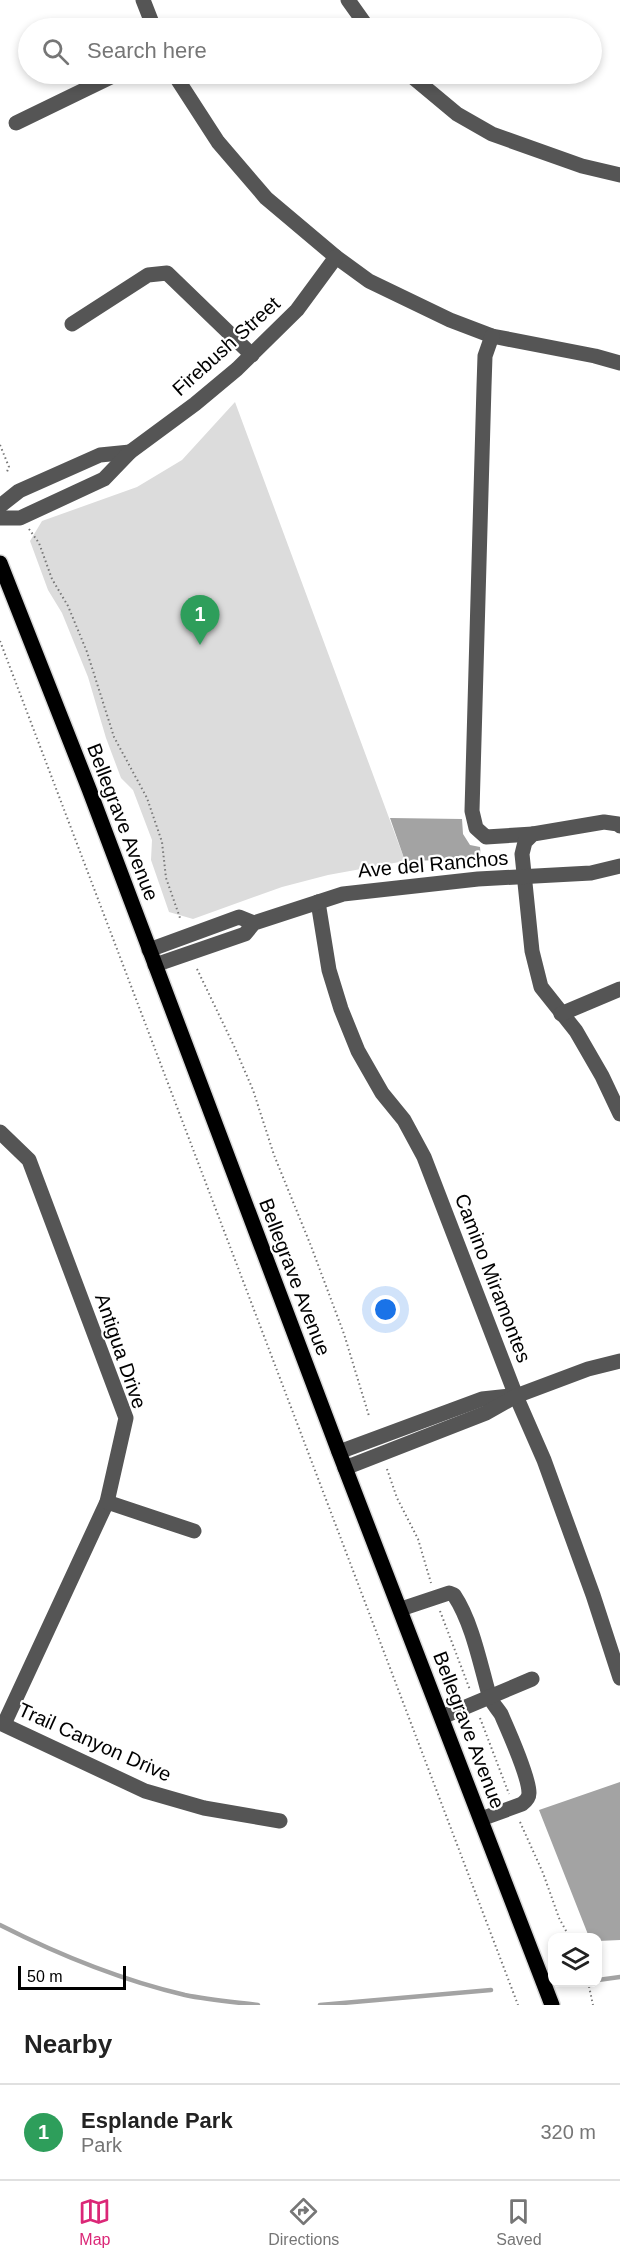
<!DOCTYPE html>
<style>
:root{--surface:#fff;--page:#f2f2f2;--text:#222;--muted:#767676;--line:#e0e0e0;--accent:#db2777}
body{margin:0;font-family:Helvetica,sans-serif;background:var(--page);color:var(--text)}
.controls{position:absolute;right:18px;bottom:18px;display:grid;overflow:hidden;border-radius:12px;box-shadow:0 3px 9px #0003}
.controls button{width:54px;height:54px;display:grid;place-items:center;padding:0;border:0;border-bottom:2px solid var(--line);background:var(--surface);color:var(--text);font:30px sans-serif}
.scale{position:absolute;left:18px;bottom:15px;width:108px;box-sizing:border-box;padding-left:6px;border:3px solid #000;border-top:0;font-size:16px;line-height:21px;white-space:nowrap;color:#000;-webkit-text-stroke:4px #fff;paint-order:stroke}
.you{position:absolute;left:386px;top:1310px;width:21px;height:21px;margin:-15px;border:4px solid #fff;border-radius:50%;background:#1a73e8;box-shadow:0 0 0 9px #1a73e833}
.badge{display:grid;place-items:center;width:39px;height:39px;border-radius:50%;background:var(--accent);color:#fff;font-size:20px;font-weight:700}
.pin{position:absolute;translate:-50% -50px;filter:drop-shadow(0 2px 3px #0008)}
.pin::after{content:'';position:absolute;top:32px;width:21px;height:18px;background:inherit;clip-path:polygon(0 0,100% 0,50% 100%)}
.list{margin:0;padding:0;list-style:none}
h2{display:flex;justify-content:space-between;align-items:center;height:78px;margin:0;padding:0 24px;font-size:26px}
h2 small{font-size:20px;font-weight:400;color:var(--muted)}
.list li{display:grid;grid-template-columns:39px 1fr auto;gap:18px;align-items:center;box-sizing:border-box;height:96px;padding:0 24px;border-top:2px solid var(--line)}
.list b{display:block;font-size:22px;white-space:nowrap}
.list p{margin:0;font-size:20px;white-space:nowrap;color:var(--muted)}
.list em{font-size:20px;font-style:normal;color:var(--muted)}
.icon{flex:none;width:33px;height:33px;fill:none;stroke:currentColor;stroke-width:2;stroke-linecap:round;stroke-linejoin:round}
.map{position:relative;flex:none;width:620px;height:2005px;overflow:hidden}
.search{position:absolute;background:var(--surface);box-shadow:0 3px 9px #0003;left:18px;right:18px;top:18px;height:66px;display:flex;align-items:center;gap:15px;box-sizing:border-box;padding:0 21px;border-radius:33px;color:var(--muted);font-size:22px}
.sheet{height:174px;background:var(--surface)}
nav{display:flex;justify-content:space-around;align-items:center;box-sizing:border-box;height:84px;border-top:2px solid var(--line);background:var(--surface);font-size:16px;color:var(--muted)}
nav a{display:grid;justify-items:center;gap:3px}
nav .on{color:var(--accent)}
.map>svg:first-child{display:block}
.green{fill:#dcdcdc}
.water{fill:#a3a3a3}
.lines{fill:none;stroke-linecap:round;stroke-linejoin:round}
.stream{stroke:#a3a3a3;stroke-width:4.5}
.major-casing{stroke:#dbdbdb;stroke-width:18}
.path{stroke:#777;stroke-width:2;stroke-dasharray:1.5 3;stroke-linecap:butt}
.minor{stroke:#555;stroke-width:15}
.major{stroke:#000;stroke-width:15}
.labels{text-anchor:middle;stroke-width:4.5;stroke-linejoin:round;paint-order:stroke}
.street-label{font-size:20px;fill:#000;stroke:#fff}
</style>
<div class="map">
<svg width="620" height="2005" viewBox="0 0 620 2005">
<rect width="100%" height="100%" fill="#fff"/>
<!-- green -->
<path class="green" d="M235 402 405 861 328 875 282 887 193 919 169 912 151 860 152 840 133 790 121 778 106 738 88 677 62 613 48 590 30 541 42 521 137 487 182 460Z"/>
<!-- water -->
<g class="water">
<path d="M390 818 462 819 463 834 470 845 480 847 481 859 405 861Z"/>
<path d="M620 1782V1940L598 1941V1938L589 1937 539 1810Z"/>
</g>
<g class="lines">
<!-- stream -->
<g class="stream">
<path d="M0 1925C59 1955 121 1980 185 1995 209 2000 234 2002 258 2005"/>
<path d="M598 1980 620 1977"/>
<path d="M320 2005 491 1990"/>
</g>
<defs>
<path id="major" d="M0 563 89 789 339 1452 552 2005"/>
</defs>
<!-- major casing -->
<use href="#major" class="major-casing"/>
<!-- path -->
<g class="path">
<path d="M0 445 9 467 6 474"/>
<path d="M29 529 39 543 52 579 68 606 87 652 114 737 147 798 162 842 166 878 180 918"/>
<path d="M0 641 518 2005"/>
<path d="M197 969 234 1046 253 1090 274 1155 311 1246 344 1334 369 1416"/>
<path d="M387 1469 397 1498 418 1539 431 1583"/>
<path d="M440 1611 470 1690"/>
<path d="M480 1718 509 1794"/>
<path d="M520 1822 543 1873 559 1918 570 1938"/>
<path d="M588 1982 593 2005"/>
</g>
<!-- minor -->
<g class="minor">
<path d="M143 0 154 28"/>
<path d="M348 0 368 28"/>
<path d="M174 74 218 142 266 198 336 257 369 281 450 320 492 336 595 356 620 363"/>
<path d="M409 74 457 114 492 134 582 166 620 175"/>
<path d="M16 123 117 74"/>
<path d="M72 324 148 275 167 273 252 355"/>
<path d="M492 336 485 356 484 386 472 811 476 828 486 837 533 834"/>
<path d="M0 506 19 491 100 455 130 452"/>
<path d="M0 518H20L104 479 130 452 195 404 237 369 297 310 336 257"/>
<path d="M620 826 618 824 604 822 533 834 525 842 522 854 532 951 541 987 576 1031 602 1076 620 1114"/>
<path d="M318 902 329 970 341 1009 358 1051 382 1093 404 1120 424 1157 516 1396 544 1460 593 1595 620 1678"/>
<path d="M149 950 239 917 254 923"/>
<path d="M155 965 245 934 254 923 343 894 478 879 591 873 620 866"/>
<path d="M561 1014 620 989"/>
<path d="M0 1132 29 1160 126 1418 107 1502 4 1724"/>
<path d="M339 1452 482 1399 510 1396"/>
<path d="M345 1468 486 1413 516 1396 588 1369 620 1361"/>
<path d="M107 1502 194 1531"/>
<path d="M401 1609 449 1593 454 1595C472 1622 480 1663 489 1695 491 1702 497 1708 501 1714 508 1730 529 1776 529 1793 529 1798 526 1801 522 1804L481 1819"/>
<path d="M442 1717 532 1679"/>
<path d="M0 1723 145 1791 204 1808 280 1821"/>
</g>
<!-- major -->
<use href="#major" class="major"/>
</g>
<g class="labels">
<!-- street labels -->
<g class="street-label">
<text transform="translate(226 346) rotate(-42)" y="7">Firebush Street</text>
<text transform="translate(123 822) rotate(69)" y="7">Bellegrave Avenue</text>
<text transform="translate(433 864) rotate(-5)" y="7">Ave del Ranchos</text>
<text transform="translate(295 1277) rotate(69)" y="7">Bellegrave Avenue</text>
<text transform="translate(493 1278) rotate(69)" y="7">Camino Miramontes</text>
<text transform="translate(121 1351) rotate(71)" y="7">Antigua Drive</text>
<text transform="translate(469 1730) rotate(69)" y="7">Bellegrave Avenue</text>
<text transform="translate(95 1742) rotate(24)" y="7">Trail Canyon Drive</text>
</g>
</g>
</svg>
<div class="controls">
<button><svg class="icon" aria-label="layers" viewBox="0 0 24 24"><path d="M12 4l9 5-9 5-9-5zM3 14l9 5 9-5"/></svg></button>
</div>
<div class="scale">50 m</div>
<div class="you"></div>
<div class="pin badge" style="left:200px;top:645px;background:#2e9e5b">1</div>
<div class="search"><svg class="icon" aria-label="search" viewBox="0 0 24 24"><circle cx="10" cy="10" r="6"/><path d="M15 15l6 6"/></svg>Search here</div>
</div>
<section class="sheet">
<h2>Nearby<small></small></h2>
<ul class="list">
<li><span class="badge" style="background:#2e9e5b">1</span><div><b>Esplande Park</b><p>Park</p></div><em>320 m</em></li>
</ul>
</section>
<nav>
<a class="on"><svg class="icon" aria-label="map" viewBox="0 0 24 24"><path d="M3 6l6-2 6 2 6-2v14l-6 2-6-2-6 2zM9 4v14M15 6v14"/></svg>Map</a>
<a><svg class="icon" aria-label="directions" viewBox="0 0 24 24"><path d="M12 3l9 9-9 9-9-9zM9 14v-3h6M13 9l2 2-2 2"/></svg>Directions</a>
<a><svg class="icon" aria-label="saved" viewBox="0 0 24 24"><path d="M7 4h10v16l-5-4-5 4z"/></svg>Saved</a>
</nav>
